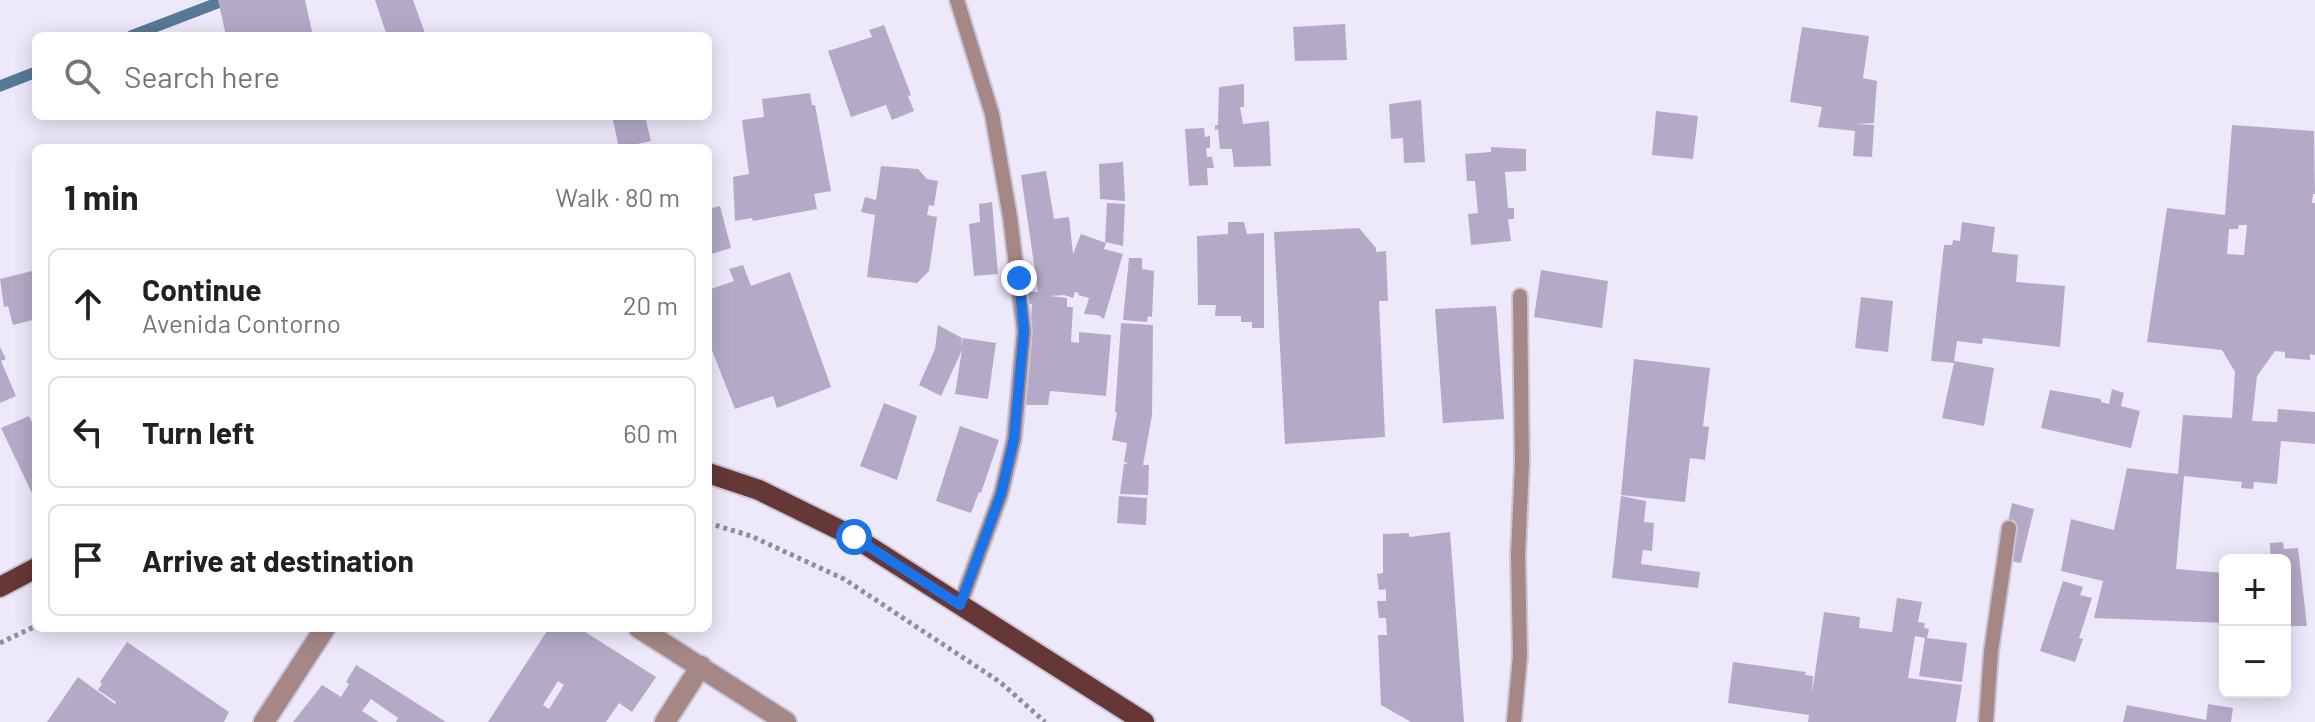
<!DOCTYPE html>
<meta charset="utf-8">
<style>
:root{--surface:#fff;--page:#f6f6f6;--text:#202124;--muted:#757577;--line:#e0e0e0}
body{margin:0;font-family:Barlow,sans-serif;background:var(--page);color:var(--text)}
.controls{position:absolute;right:24px;bottom:24px;display:grid;overflow:hidden;border-radius:12px;box-shadow:0 4px 20px #0003}
.controls button{width:72px;height:72px;display:grid;place-items:center;padding:0;border:0;border-bottom:2px solid var(--line);background:var(--surface);color:var(--text);font:40px sans-serif}
.stop{position:absolute;width:24px;height:24px;margin:-18px;border:6px solid #1a73e8;border-radius:50%;background:#fff}
.stop.end{background:#1a73e8;border-color:#fff;box-shadow:0 2px 8px #0008}
.list{margin:0;padding:0;list-style:none}
h2{display:flex;justify-content:space-between;align-items:center;height:104px;margin:0;padding:0 32px;font-size:34px}
h2 small{font-size:26px;font-weight:400;color:var(--muted)}
.list li{display:grid;grid-template-columns:52px 1fr auto;gap:24px;align-items:center;box-sizing:border-box;height:112px;margin:0 16px 16px;padding:0 16px;border:2px solid var(--line);border-radius:12px}
.list b{display:block;font-size:30px;white-space:nowrap}
.list p{margin:0;font-size:26px;white-space:nowrap;color:var(--muted)}
.list em{font-size:26px;font-style:normal;color:var(--muted)}
.icon{flex:none;width:44px;height:44px;fill:none;stroke:currentColor;stroke-width:2;stroke-linecap:round;stroke-linejoin:round}
.map{position:relative;flex:none;width:2315px;height:722px;overflow:hidden}
.search{position:absolute;background:var(--surface);box-shadow:0 4px 20px #0003;left:32px;top:32px;width:680px;height:88px;display:flex;align-items:center;gap:20px;box-sizing:border-box;padding:0 28px;border-radius:12px;color:var(--muted);font-size:30px}
.panel{position:absolute;background:var(--surface);box-shadow:0 4px 20px #0003;left:32px;top:144px;width:680px;height:488px;border-radius:12px}
.map>svg:first-child{display:block}
.lines{fill:none;stroke-linecap:round;stroke-linejoin:round}
.stream{stroke:#587898;stroke-width:11}
.building{fill:#b4aac8;fill-rule:evenodd}
.service-casing{stroke:#cac5d6;stroke-width:18}
.minor-casing{stroke:#cac5d6;stroke-width:24}
.primary-casing{stroke:#cac5d6;stroke-width:24}
.path{stroke:#918d9c;stroke-width:5;stroke-dasharray:4 4;stroke-linecap:butt}
.service{stroke:#a58886;stroke-width:14}
.minor{stroke:#a58886;stroke-width:20}
.primary{stroke:#653736;stroke-width:20}
.route{stroke:#1a73e8;stroke-width:10}
</style>
<div class="map">
<svg width="2315" height="722" viewBox="0 0 2315 722">
<rect width="100%" height="100%" fill="#eee8fb"/>
<g class="lines">
<!-- stream -->
<g class="stream">
<path d="M131 36 225 0"/>
<path d="M0 86 36 72"/>
</g>
</g>
<!-- building -->
<g class="building">
<path d="M218 0H305L313 36H226Z"/>
<path d="M375 0H413L426 36H387Z"/>
<path d="M1345 24 1347 60 1295 61 1293 27Z"/>
<path d="M884 25 911 95 908 96 914 111 892 120 886 105 851 117 828 51 872 37 869 30Z"/>
<path d="M1802 27 1869 36 1863 78 1877 81 1874 123 1856 124 1874 125 1872 157 1853 156 1855 131 1818 127 1822 107 1790 102Z"/>
<path d="M1244 84V107H1240L1243 124 1269 121 1271 166 1234 167 1232 149H1220L1218 129 1215 130V125H1218L1219 87Z"/>
<path d="M810 93 812 105H815L831 191 814 194 817 209 753 221 752 218 735 221 733 177 749 174 742 120 764 117 762 99Z"/>
<path d="M1421 100 1425 162 1404 163 1403 138 1391 139 1389 104Z"/>
<path d="M1656 111 1698 116 1693 159 1652 155Z"/>
<path d="M612 116H645L651 141 619 148Z"/>
<path d="M2232 125 2314 131 2315 194H2313L2312 203H2315V355L2310 354V360L2285 358V352L2275 351 2257 376 2252 421 2277 422 2278 409 2315 412V444L2281 441 2277 484 2254 482 2253 489 2241 488 2242 482 2184 476 2176 569 2223 573 2225 623 2094 618 2103 581 2061 571 2071 519 2114 530 2127 468 2178 474 2183 415 2232 418 2235 372 2222 350 2147 342 2167 208 2225 215ZM2239 225H2247L2244 255 2227 254 2229 229H2238Z"/>
<path d="M1204 128 1205 137 1210 136V148H1206L1207 157H1212L1214 168H1207L1208 185 1189 186 1185 129Z"/>
<path d="M1491 147 1526 149V171L1505 172 1508 208H1514V219H1508L1511 241 1471 245 1468 214 1478 213 1475 181H1467L1465 154 1491 152Z"/>
<path d="M1123 162 1125 201 1100 199 1099 164Z"/>
<path d="M881 166 918 169 927 179 938 181 934 206 929 205 927 215 937 217 929 271 917 283 867 277 875 215 861 212 865 197 876 200Z"/>
<path d="M1046 171 1054 219 1069 217 1073 254 1081 234 1106 243 1104 249 1123 254 1104 319 1098 315 1084 314 1089 298 1078 295 1079 293 1075 292 1073 298 1064 295 1050 296 1067 298V307H1073L1071 342 1079 343V332L1111 335 1106 396 1050 391 1048 405H1025L1032 304H1026V292H1038L1021 175Z"/>
<path d="M992 202 998 274 974 276 969 224 980 222 979 204Z"/>
<path d="M1107 203 1125 204 1123 246 1105 242Z"/>
<path d="M720 206 731 248 708 255V209Z"/>
<path d="M1228 222H1244L1247 234 1264 233V328H1252V322H1241V316H1215L1216 305H1198L1197 236 1228 234Z"/>
<path d="M1962 222 1995 227 1992 252 2018 255 2016 282 2065 286 2060 347 1983 338 1982 344 1957 341 1954 361 1994 368 1984 426 1942 418 1954 363 1931 361 1944 245H1952L1953 240 1960 241Z"/>
<path d="M1359 228 1376 248V252L1386 251 1388 301H1379L1385 437 1285 444 1274 232Z"/>
<path d="M1129 258H1142V269L1154 271 1152 317 1148 316 1147 322 1123 320Z"/>
<path d="M743 265 751 286 790 272 831 387 777 408 773 396 735 409 708 340V290L734 281 729 269Z"/>
<path d="M36 270V319L13 325 8 306 4 307 0 279Z"/>
<path d="M1541 270 1608 281 1602 328 1534 317Z"/>
<path d="M1861 297 1893 301 1888 352 1855 348Z"/>
<path d="M1496 306 1504 419 1443 423 1435 309Z"/>
<path d="M1121 323 1153 325 1152 415 1143 465H1149L1148 495 1120 494 1124 464 1129 463 1124 462 1127 443 1112 440 1117 412H1115Z"/>
<path d="M938 325 962 338 961 347 963 338 996 343 988 399 955 394 962 350 941 396 919 385 935 349Z"/>
<path d="M0 347 6 359 1 361 16 396 0 403Z"/>
<path d="M1634 359 1710 368 1703 426 1709 427 1705 460 1690 458 1685 502 1621 495Z"/>
<path d="M2112 389 2124 393 2121 406 2140 411 2131 448 2041 428 2050 390 2101 399V402L2109 404Z"/>
<path d="M884 403 917 416 897 480 860 466Z"/>
<path d="M29 416 36 431V491L32 493 1 428Z"/>
<path d="M960 426 999 440 981 493 979 492 971 513 936 501Z"/>
<path d="M1119 496 1147 498 1146 525 1117 523Z"/>
<path d="M1621 496 1646 501 1644 522 1654 523 1652 551 1643 550 1641 564 1700 572 1698 588 1612 578Z"/>
<path d="M2012 503 2034 509 2021 563 2000 559Z"/>
<path d="M1450 532 1464 722H1411L1381 705 1378 635H1387L1386 618H1379L1377 601H1386V589L1379 590 1377 574 1383 573V534L1409 533V537Z"/>
<path d="M2283 542 2284 549 2298 548 2307 626H2285V560H2271L2270 547V543Z"/>
<path d="M2063 581 2083 587 2080 595 2092 598 2079 638 2083 639 2075 662 2040 651Z"/>
<path d="M1897 598 1922 602 1918 622 1925 623 1924 628 1929 629 1927 638 1967 643 1962 682 1919 676 1925 638 1915 636 1908 678 1962 685 1956 722H1808L1809 715 1728 703 1733 662 1806 672 1805 675 1813 676 1812 694 1824 612 1860 617 1859 628 1892 632Z"/>
<path d="M549 628H579L656 677 632 712 619 703 606 722H488ZM558 681 564 685 549 709 543 705Z"/>
<path d="M127 642 229 712 224 722H47L78 677 115 704 116 702 98 690 102 684 100 682Z"/>
<path d="M356 665 377 678 446 722H396L398 718 371 699 362 711 379 722H293L322 685 341 697 349 684 346 682Z"/>
<path d="M2208 704 2233 708 2231 722H2123L2127 705 2206 720Z"/>
</g>
<g class="lines">
<defs>
<g id="service">
<path d="M957 0 992 114 1010 217 1024 331 1014 439 1001 494 960 605"/>
<path d="M1514 722 1520 656 1518 555 1522 463 1520 296"/>
<path d="M1986 722 1991 652 2009 528"/>
</g>
<g id="minor">
<path d="M639 628 786 722"/>
<path d="M264 722 325 628"/>
<path d="M665 722 701 666"/>
</g>
<g id="primary">
<path d="M708 473 759 490 854 537 1144 722"/>
<path d="M0 587 36 568"/>
</g>
</defs>
<!-- service casing -->
<use href="#service" class="service-casing"/>
<!-- minor casing -->
<use href="#minor" class="minor-casing"/>
<!-- primary casing -->
<use href="#primary" class="primary-casing"/>
<!-- path -->
<g class="path">
<path d="M708 523 751 536 844 579 1000 682 1045 722"/>
<path d="M0 643 36 626"/>
</g>
<!-- service -->
<use href="#service" class="service"/>
<!-- minor -->
<use href="#minor" class="minor"/>
<!-- primary -->
<use href="#primary" class="primary"/>
</g>
<g class="lines">
<!-- route -->
<path class="route" d="M854 537 960 605 1001 494 1014 439 1024 331 1019 278"/>
</g>
</svg>
<div class="controls">
<button>+</button>
<button>−</button>
</div>
<div class="stop" style="left:854px;top:537px"></div>
<div class="stop end" style="left:1019px;top:278px"></div>
<div class="search"><svg class="icon" aria-label="search" viewBox="0 0 24 24"><circle cx="10" cy="10" r="6"/><path d="M15 15l6 6"/></svg>Search here</div>
<section class="panel">
<h2>1 min<small>Walk · 80 m</small></h2>
<ul class="list">
<li><svg class="icon" aria-label="ahead" viewBox="0 0 24 24"><path d="M12 20V5M6 11l6-6 6 6"/></svg><div><b>Continue</b><p>Avenida Contorno</p></div><em>20 m</em></li>
<li><svg class="icon" aria-label="left" viewBox="0 0 24 24"><path d="M17 20v-9H6M10 6l-5 5 5 5"/></svg><div><b>Turn left</b></div><em>60 m</em></li>
<li><svg class="icon" aria-label="arrive" viewBox="0 0 24 24"><path d="M6 21V4h12l-3 4 3 4H6"/></svg><div><b>Arrive at destination</b></div></li>
</ul>
</section>
</div>
